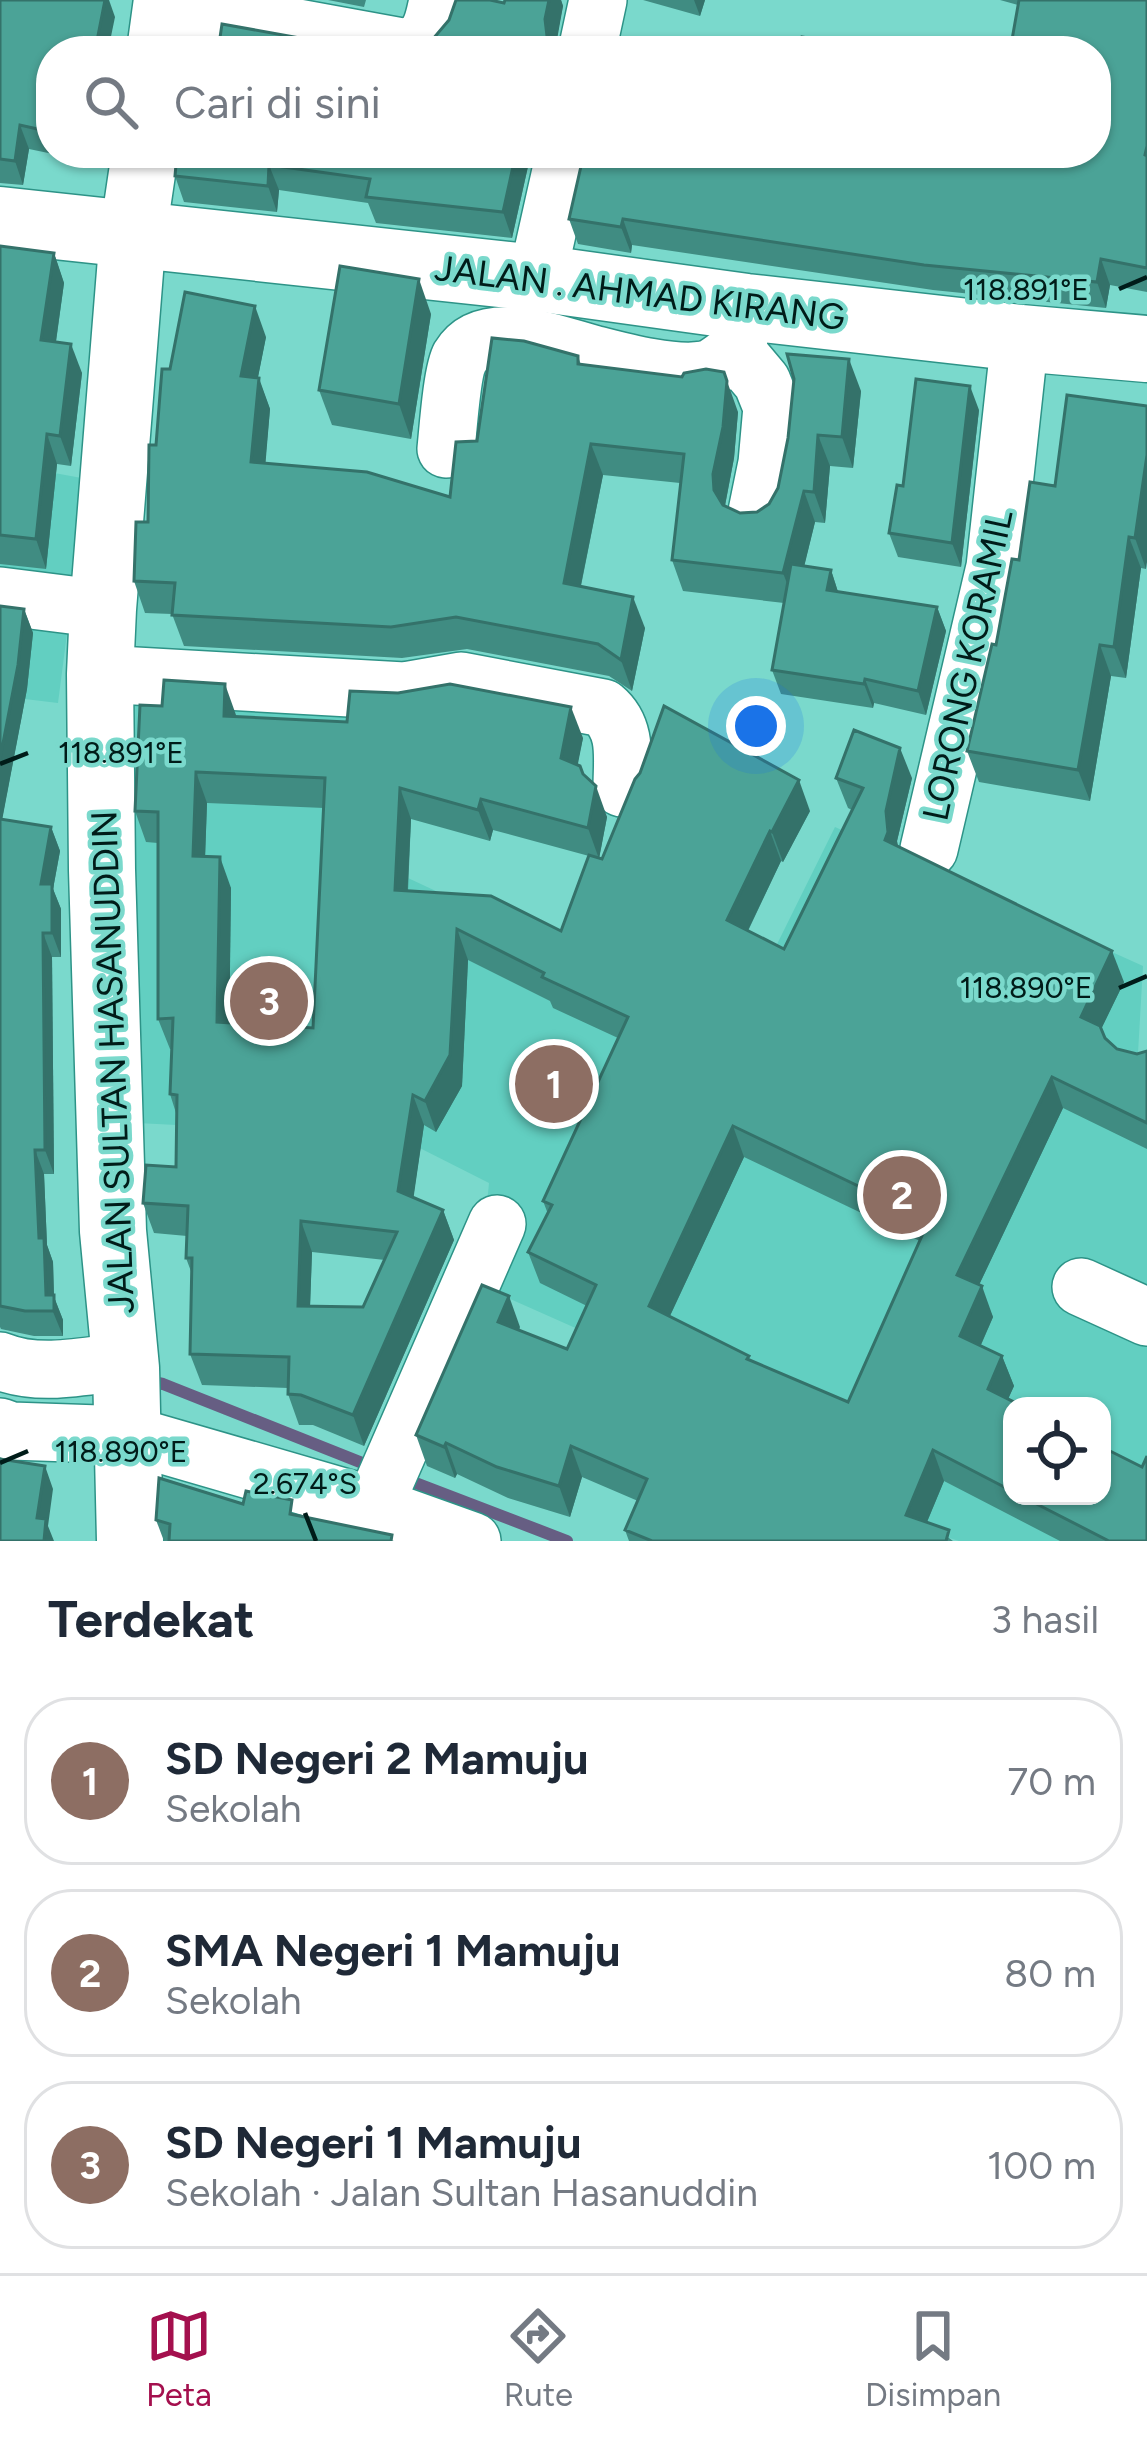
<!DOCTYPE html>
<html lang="id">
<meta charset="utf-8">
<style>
:root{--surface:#fff;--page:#f2f2f3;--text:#1f2937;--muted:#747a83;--line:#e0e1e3;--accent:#a4104e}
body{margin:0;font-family:Figtree,sans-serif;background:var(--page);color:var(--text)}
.controls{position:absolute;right:36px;bottom:36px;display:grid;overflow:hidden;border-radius:24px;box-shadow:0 3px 9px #0004}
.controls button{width:108px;height:108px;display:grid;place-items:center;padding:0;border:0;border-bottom:3px solid var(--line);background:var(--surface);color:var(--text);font:60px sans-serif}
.you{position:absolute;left:756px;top:726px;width:42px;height:42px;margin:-30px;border:9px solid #fff;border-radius:50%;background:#1a73e8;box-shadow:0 0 0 18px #1a73e833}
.badge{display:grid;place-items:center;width:78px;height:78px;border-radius:50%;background:var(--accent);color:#fff;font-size:39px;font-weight:700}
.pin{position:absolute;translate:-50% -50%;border:6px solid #fff;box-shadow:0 3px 12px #0006}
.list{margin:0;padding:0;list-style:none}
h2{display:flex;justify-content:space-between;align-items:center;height:156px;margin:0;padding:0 48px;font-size:51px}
h2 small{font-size:39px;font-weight:400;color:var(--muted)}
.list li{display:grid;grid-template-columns:78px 1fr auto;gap:36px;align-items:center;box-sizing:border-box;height:168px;margin:0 24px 24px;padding:0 24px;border:3px solid var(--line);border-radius:48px}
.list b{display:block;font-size:45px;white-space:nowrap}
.list p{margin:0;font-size:39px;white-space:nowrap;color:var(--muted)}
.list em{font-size:39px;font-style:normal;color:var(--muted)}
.icon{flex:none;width:66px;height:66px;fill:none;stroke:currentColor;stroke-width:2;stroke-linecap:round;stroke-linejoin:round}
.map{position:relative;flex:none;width:1147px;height:1541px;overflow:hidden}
.search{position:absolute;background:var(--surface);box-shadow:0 3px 9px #0004;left:36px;right:36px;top:36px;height:132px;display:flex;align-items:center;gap:30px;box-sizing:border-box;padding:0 42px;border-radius:48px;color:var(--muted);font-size:45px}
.sheet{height:732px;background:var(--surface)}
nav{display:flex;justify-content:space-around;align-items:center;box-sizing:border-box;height:168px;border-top:3px solid var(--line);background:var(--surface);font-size:33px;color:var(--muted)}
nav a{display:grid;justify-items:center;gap:6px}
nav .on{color:var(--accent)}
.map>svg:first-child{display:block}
.built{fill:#62cfc1;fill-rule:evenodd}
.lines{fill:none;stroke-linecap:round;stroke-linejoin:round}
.stream{stroke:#665e83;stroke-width:12}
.minor-casing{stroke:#2d9387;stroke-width:60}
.major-casing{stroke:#2d9387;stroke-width:69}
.minor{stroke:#fff;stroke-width:57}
.major{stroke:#fff;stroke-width:66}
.wall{fill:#408c82;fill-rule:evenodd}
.shaded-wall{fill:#34726a}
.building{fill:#4ba397;stroke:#34726a;stroke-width:3;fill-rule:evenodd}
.ticks{fill:none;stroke:#001c19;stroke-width:4.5}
.labels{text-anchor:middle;stroke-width:9;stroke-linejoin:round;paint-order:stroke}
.street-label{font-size:36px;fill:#001c19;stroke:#7ad9cc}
.ticks-label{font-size:30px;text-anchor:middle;fill:#001c19;stroke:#7ad9cc;stroke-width:9;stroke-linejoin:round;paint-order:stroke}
</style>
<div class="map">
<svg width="1147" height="1541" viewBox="0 0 1147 1541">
<rect width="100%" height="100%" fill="#7ad9cc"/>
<!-- built -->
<g class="built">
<path d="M0 463 87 479 58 703 0 696Z"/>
<path d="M135 688 363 700 412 798 408 878 734 1031 835 827 1143 966 1138 1053 1147 1057V1541H959L823 1498 589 1334 479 1285 489 1183 396 1136 137 1123ZM1012 1406H1102V1496H1012Z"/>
</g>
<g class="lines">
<!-- stream -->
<g class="stream">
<path d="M148 1381 163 1384 375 1468"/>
<path d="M400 1477 567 1541"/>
</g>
<defs>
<g id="minor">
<path d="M166 4 402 47C430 45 433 24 438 0"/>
<path d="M587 51 598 0"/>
<path d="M537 278 565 153"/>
<path d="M736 351 762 382 772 407 767 463 757 512"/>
<path d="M446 449C448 430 452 371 460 357 485 316 558 345 593 354 624 362 672 375 704 370 715 368 727 357 736 351L746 307"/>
<path d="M0 596 103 609"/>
<path d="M100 674 404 691 461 681 603 708C628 729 622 758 622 788"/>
<path d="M929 849 995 567 1020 338"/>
<path d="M1081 1287 1147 1317"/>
<path d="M0 1361C39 1377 85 1366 125 1361"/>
<path d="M0 1427 11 1431 129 1435 374 1506 472 1541"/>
<path d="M374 1506 497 1224"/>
</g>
<g id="major">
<path d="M160 51 167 0"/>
<path d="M0 220 537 278 746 307 1020 338 1147 349"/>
<path d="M130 1541 126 1368 113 1231 102 870 100 674 103 609 133 234 145 153"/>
</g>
</defs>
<!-- minor casing -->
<use href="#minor" class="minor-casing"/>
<!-- major casing -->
<use href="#major" class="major-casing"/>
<!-- minor -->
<use href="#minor" class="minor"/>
<!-- major -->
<use href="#major" class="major"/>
</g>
<!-- wall -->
<g class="wall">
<path d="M0 0 115 17 51 51V153H89L87 161 29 149 23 185 0 183Z"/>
<path d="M328 0H366L364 7Z"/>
<path d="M561 0 563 6 555 45 558 51H436L432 40 504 3Z"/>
<path d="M643 0H705L700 16Z"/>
<path d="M1000 0H1147V292L1110 285 1106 308 933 290 632 245 631 253 578 244 569 219 1096 153 1018 5Z"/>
<path d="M177 153H531L512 238 376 223 368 203 279 190 277 212 184 202 175 176Z"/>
<path d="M0 246 54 253 64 283 56 342 82 373 71 466 57 464 46 569 0 564Z"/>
<path d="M431 314 411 439 332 425 319 390Z"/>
<path d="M266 337 258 377 270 409 265 463 450 497 477 441 578 356 581 365 738 412 734 458 725 506 740 513 757 512 769 504 778 488 788 438 861 391 853 468 830 466 825 523 815 522 804 566 831 570 838 592 937 607 946 631 926 715 874 703 873 708 781 694 772 670 784 603 683 591 672 560 680 483 603 475 581 586 645 628 632 691 609 676 467 649 402 658 184 646 172 614 145 613 134 581 148 522 156 445 170 369Z"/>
<path d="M1147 406 1146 569 1141 568 1126 678 1111 676 1090 801 979 782 967 751 1019 560 1055 486Z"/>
<path d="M979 410 961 567 898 557 889 533 903 486Z"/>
<path d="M0 606 24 609 33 633 27 689 2 819 51 827 60 851 53 889 61 909V957H52L54 1174H44L47 1245 53 1262 54 1297 63 1320V1336H34L1 1329 0 1327Z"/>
<path d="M236 715V717L583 738 577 765 607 817 599 858 602 859 810 811 783 862 781 861 748 931 784 949 852 810 848 808 836 778H912L897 841 898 846 1124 982 1101 1029 1105 1038 1117 1049 1137 1054 1147 1051V1149L1063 1108 979 1285 993 1317 981 1345 1002 1356 1014 1386 1008 1399 1012 1406V1496H1102L1147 1541H1060L944 1481 927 1522 953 1541H629L625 1530 638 1501 582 1477 570 1517 508 1498 457 1474 455 1478 427 1466 416 1435 520 1327 519 1330 567 1349 587 1306 540 1283 528 1252 548 1214 543 1201 618 1038 553 1008 550 1001 468 960 462 1086 436 1132 424 1125 413 1198 443 1210 454 1240 364 1446 313 1425H299L288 1394V1388L202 1385 190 1354 192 1274 186 1258 187 1236 154 1233 143 1203 176 1167V1113L170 1094 172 1049H170L158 1019V843L146 842 135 811ZM207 803 324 808 313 1028 229 1023 231 888 205 857ZM411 819 490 841 493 830 589 856 561 931 408 891ZM744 1157 920 1241 848 1402 750 1360 670 1316ZM312 1252 385 1260 363 1307 310 1306Z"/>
<path d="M298 1516 394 1541H164L156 1520Z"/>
</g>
<!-- shaded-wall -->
<g class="shaded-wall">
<path d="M105 0H109L115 17 108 51H95Z"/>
<path d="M549 0H561L563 6 555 51 547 36 545 19Z"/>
<path d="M694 0H705L700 16Z"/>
<path d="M20 125 29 149 23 185 15 161Z"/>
<path d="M516 153H531L512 238 503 212Z"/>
<path d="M269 165 279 190 277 212 268 186Z"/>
<path d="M623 219 632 245 631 253 621 227Z"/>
<path d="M54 253 64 283 52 369 41 340Z"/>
<path d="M1101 259 1110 285 1106 308 1097 282Z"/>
<path d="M419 279 431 314 411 439 399 404Z"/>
<path d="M255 306 266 337 252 407 241 376Z"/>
<path d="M71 344 82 373 71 466 60 436Z"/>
<path d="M849 359 861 391 853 468 842 437Z"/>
<path d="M259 378 270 409 263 493 251 462Z"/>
<path d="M727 381 738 412 734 458 725 505V521L714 490 713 474Z"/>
<path d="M970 386 979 410 961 567 952 543Z"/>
<path d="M47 434 57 464 46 569 36 539Z"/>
<path d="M818 435 830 466 825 523 814 492Z"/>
<path d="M591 444 603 475 575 614 564 583Z"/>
<path d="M1147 455V562L1146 569 1135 538Z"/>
<path d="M804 491 815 522 795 604 783 573Z"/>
<path d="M1129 537 1141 568 1126 678 1114 647Z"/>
<path d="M831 570 839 595 827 590Z"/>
<path d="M633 597 645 628 632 691 621 660Z"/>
<path d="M937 607 946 631 926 715 918 691Z"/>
<path d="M24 609 33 633 27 689 0 831V759Z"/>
<path d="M1100 645 1111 676 1090 801 1078 770Z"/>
<path d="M865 679 874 703 873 708 864 684Z"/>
<path d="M225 684 236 715 235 747 224 716Z"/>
<path d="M571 707 583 738 573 789 561 758Z"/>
<path d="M900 748 912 778 897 841 900 862 885 840 886 811Z"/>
<path d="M196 772 207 803 204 887 193 856Z"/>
<path d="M799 780 810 811 783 862 772 832Z"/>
<path d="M596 786 607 817 599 859 588 828Z"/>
<path d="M400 788 411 819 406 921 395 890Z"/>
<path d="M481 799 493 830 490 841 478 810Z"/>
<path d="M51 827 60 851 53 889 61 909V957L52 933 41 884Z"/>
<path d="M770 831 781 861 738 951 727 920Z"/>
<path d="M220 857 231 888 229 1053 217 1022Z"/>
<path d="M457 929 468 960 462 1086 436 1132 425 1101Z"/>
<path d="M43 933 52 957 54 1174 45 1150Z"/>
<path d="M1112 951 1124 982 1092 1048 1081 1017Z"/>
<path d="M1052 1077 1063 1108 969 1306 957 1275Z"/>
<path d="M413 1095 424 1125 410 1222 398 1191Z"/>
<path d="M733 1126 744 1157 660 1337 649 1306Z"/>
<path d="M35 1150 44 1174 47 1245 53 1262 54 1297 63 1320V1336L46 1295 39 1238Z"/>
<path d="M443 1210 454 1240 364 1446 353 1415Z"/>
<path d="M301 1221 312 1252 309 1336 298 1306Z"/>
<path d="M982 1286 993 1317 971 1367 960 1336Z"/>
<path d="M509 1296 520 1327 509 1352 498 1322Z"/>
<path d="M1002 1356 1014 1386 999 1419 988 1389Z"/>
<path d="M446 1443 457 1474 455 1478 444 1447Z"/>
<path d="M571 1446 582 1477 570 1517 559 1486Z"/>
<path d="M933 1450 944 1481 919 1541 906 1515Z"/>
<path d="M45 1466 53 1489 48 1526 54 1541H44L37 1518Z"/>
</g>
<!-- building -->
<g class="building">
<path d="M0 0H105L95 51H51V132L20 125 15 161 0 159Z"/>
<path d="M456 0H490L504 3 505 0H549L545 19 547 36 558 51H483L432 40 449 20Z"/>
<path d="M1019 0H1147V146L1145 155 1147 156V268L1101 259 1097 282 924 265 623 219 621 227 569 219 584 153H1096V51H1010Z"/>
<path d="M222 24 372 51H218Z"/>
<path d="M802 37 861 47V51H799Z"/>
<path d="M177 153H516L503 212 366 197 370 179 269 165 268 186 175 176Z"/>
<path d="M0 246 54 253 41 340 71 344 60 436 47 434 36 539 0 535Z"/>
<path d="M340 266 419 279 399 404 319 390Z"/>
<path d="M185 292 255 306 241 376 259 378 251 462 367 472 450 497 456 442 477 441 492 338 524 341 578 356V364L682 377 684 373 706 369 724 372 727 381 723 427 713 474 714 490 723 505 740 513 757 512 769 504 778 488 788 438 794 379 787 354 849 359 842 437 818 435 814 492 804 491 783 573 672 560 684 454 591 444 564 583 633 597 621 660 598 644 456 617 391 627 172 615 175 583 134 581 136 522H148L149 445H156L162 369H170Z"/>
<path d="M916 379 970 386 952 543 889 533 897 485 903 486Z"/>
<path d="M1067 395 1147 406V455L1135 538 1129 537 1114 647 1100 645 1078 770 967 751 992 644 996 645 1012 559 1019 560 1030 482 1055 486Z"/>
<path d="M791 564 831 570 827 590 937 607 918 691 865 679 864 684 772 670Z"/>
<path d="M0 606 24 609 18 665 0 759Z"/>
<path d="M164 680 225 684 224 716 347 722 350 691 398 693 450 684 571 707 561 758 580 766 583 774 596 786 588 828 481 799 478 810 400 788 395 890 491 896 561 931 589 855 602 859 635 779 640 773 664 706 799 780 772 832 770 831 727 920 784 949 863 788 836 778 854 730 900 748 886 811 888 832 885 840 1112 951 1081 1017 1100 1026 1105 1038 1117 1049 1137 1054 1147 1051V1123L1052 1077 957 1275 982 1286 960 1336 1002 1356 988 1389 1022 1406H1012V1491L933 1450 906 1515 949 1530 946 1541H652L625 1530 647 1479 571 1446 559 1486 497 1467 446 1443 444 1447 416 1435 482 1285 509 1296 498 1322 567 1349 596 1285 528 1252 552 1205 543 1201 628 1017 542 977 544 973 457 929 450 1055 425 1101 413 1095 398 1191 443 1210 353 1415 301 1395 288 1394 289 1357 190 1354 192 1258H186L188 1206 143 1203 146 1165 176 1167 177 1095 170 1094 173 1018 158 1019V812L135 811 140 705 162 706ZM196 772 325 778 313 1028 217 1022 220 857 193 856ZM733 1126 929 1220 848 1402 747 1359 749 1356 649 1306ZM301 1221 397 1232 363 1307 298 1306Z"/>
<path d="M0 819 51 827 41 884H52V933H43L45 1150H35L39 1238H44L46 1295H54V1311H25L0 1306Z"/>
<path d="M1102 1447 1142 1467 1147 1456V1541H1109L1021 1496H1102Z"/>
<path d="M0 1459 45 1466 37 1518 46 1519 44 1541H0Z"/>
<path d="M159 1478 243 1504 246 1491 292 1500 290 1514 392 1535 391 1541H169L170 1524 156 1520Z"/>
</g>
<!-- ticks -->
<path class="ticks" d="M1119 289 1147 277M0 764 28 753M1119 988 1147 976M0 1463 28 1451M305 1513 316 1541"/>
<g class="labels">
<!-- street labels -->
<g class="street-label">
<text transform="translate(640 292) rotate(7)" y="13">JALAN . AHMAD KIRANG</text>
<text transform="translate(967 665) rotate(-78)" y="13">LORONG KORAMIL</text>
<text transform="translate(112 1062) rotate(-92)" y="13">JALAN SULTAN HASANUDDIN</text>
</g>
</g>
<g class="ticks-label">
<text x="1026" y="300">118.891°E</text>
<text x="121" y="763">118.891°E</text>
<text x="1026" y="998">118.890°E</text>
<text x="121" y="1462">118.890°E</text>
<text x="305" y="1494">2.674°S</text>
</g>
</svg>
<div class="controls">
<button><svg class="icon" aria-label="locate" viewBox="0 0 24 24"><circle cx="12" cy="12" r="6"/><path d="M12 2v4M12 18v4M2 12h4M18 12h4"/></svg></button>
</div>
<div class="you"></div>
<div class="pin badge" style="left:554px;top:1084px;background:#8d6e63">1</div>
<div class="pin badge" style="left:902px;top:1195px;background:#8d6e63">2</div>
<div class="pin badge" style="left:269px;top:1001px;background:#8d6e63">3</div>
<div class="search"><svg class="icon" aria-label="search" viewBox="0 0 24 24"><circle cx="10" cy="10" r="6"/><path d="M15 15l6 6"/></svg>Cari di sini</div>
</div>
<section class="sheet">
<h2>Terdekat<small>3 hasil</small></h2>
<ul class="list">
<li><span class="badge" style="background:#8d6e63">1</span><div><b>SD Negeri 2 Mamuju</b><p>Sekolah</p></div><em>70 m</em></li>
<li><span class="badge" style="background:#8d6e63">2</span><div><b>SMA Negeri 1 Mamuju</b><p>Sekolah</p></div><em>80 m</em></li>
<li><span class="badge" style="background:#8d6e63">3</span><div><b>SD Negeri 1 Mamuju</b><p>Sekolah · Jalan Sultan Hasanuddin</p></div><em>100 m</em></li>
</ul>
</section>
<nav>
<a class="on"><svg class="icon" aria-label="map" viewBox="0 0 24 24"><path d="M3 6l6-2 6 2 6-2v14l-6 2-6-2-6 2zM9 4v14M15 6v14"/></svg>Peta</a>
<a><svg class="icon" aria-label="directions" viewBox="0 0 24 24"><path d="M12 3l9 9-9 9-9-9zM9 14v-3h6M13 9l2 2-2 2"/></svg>Rute</a>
<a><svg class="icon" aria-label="saved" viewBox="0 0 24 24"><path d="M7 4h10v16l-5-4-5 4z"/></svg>Disimpan</a>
</nav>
